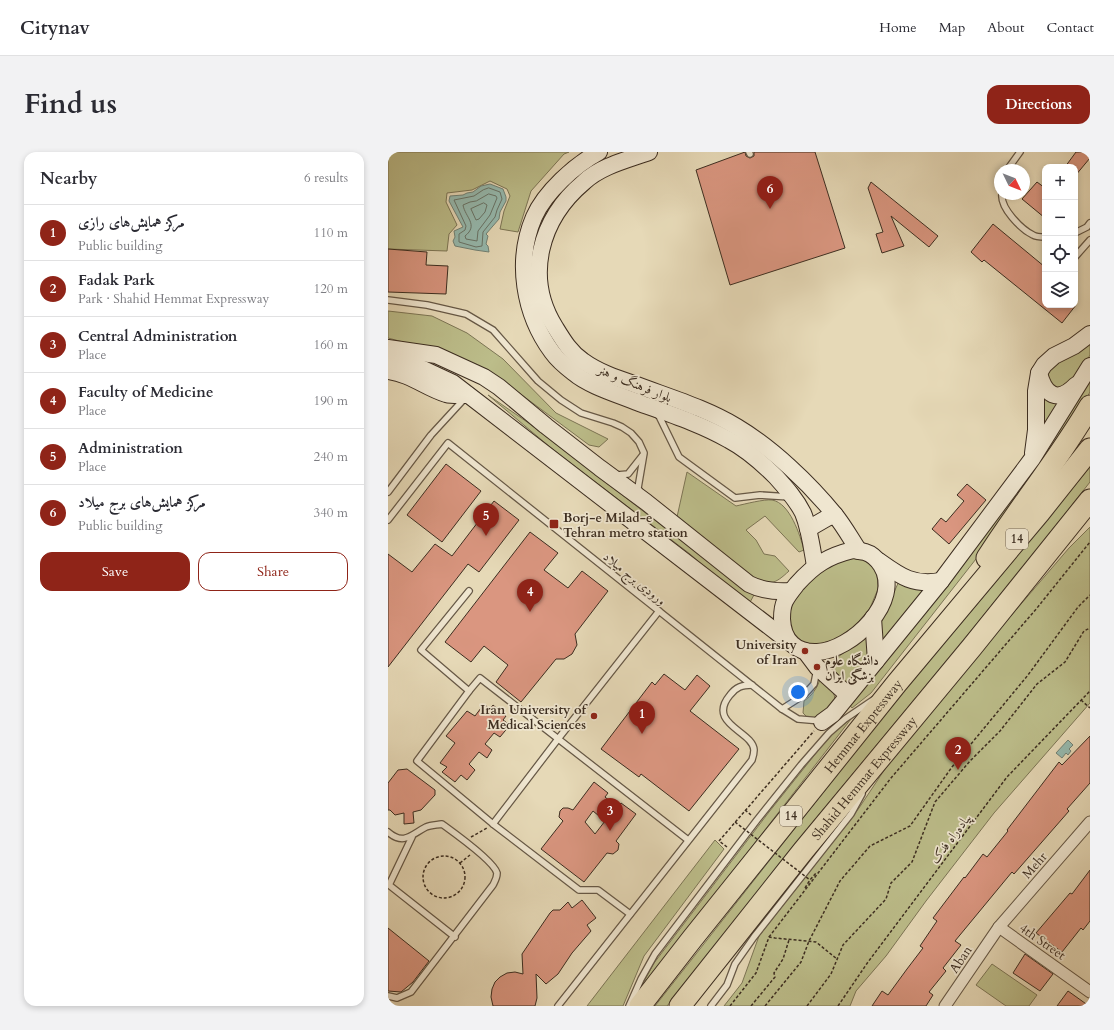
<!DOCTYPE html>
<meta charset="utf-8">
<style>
:root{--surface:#fff;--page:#f2f2f3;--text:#2b2b33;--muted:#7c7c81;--line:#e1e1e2;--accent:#8f2418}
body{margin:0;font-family:Cardo,Amiri,serif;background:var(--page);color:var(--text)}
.controls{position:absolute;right:12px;top:12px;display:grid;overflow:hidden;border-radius:8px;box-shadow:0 2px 6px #0003}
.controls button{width:36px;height:36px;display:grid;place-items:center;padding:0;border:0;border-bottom:1px solid var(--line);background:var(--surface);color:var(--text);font:20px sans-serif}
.compass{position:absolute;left:606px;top:12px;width:36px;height:36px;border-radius:50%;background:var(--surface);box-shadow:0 2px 6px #0003;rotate:133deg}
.you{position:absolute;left:410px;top:540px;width:14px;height:14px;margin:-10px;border:3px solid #fff;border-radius:50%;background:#1a73e8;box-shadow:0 0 0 6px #1a73e833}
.badge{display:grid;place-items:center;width:26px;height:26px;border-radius:50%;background:var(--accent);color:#fff;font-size:13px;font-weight:700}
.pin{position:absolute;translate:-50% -33px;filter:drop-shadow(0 1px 2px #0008)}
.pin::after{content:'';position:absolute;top:21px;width:14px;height:12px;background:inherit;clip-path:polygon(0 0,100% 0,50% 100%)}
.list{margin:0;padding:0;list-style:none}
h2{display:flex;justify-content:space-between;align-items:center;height:52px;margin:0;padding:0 16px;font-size:17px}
h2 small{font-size:13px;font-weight:400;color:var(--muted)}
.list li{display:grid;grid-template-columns:26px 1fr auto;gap:12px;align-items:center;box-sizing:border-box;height:56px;padding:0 16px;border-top:1px solid var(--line)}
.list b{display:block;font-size:15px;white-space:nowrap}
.list p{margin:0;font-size:13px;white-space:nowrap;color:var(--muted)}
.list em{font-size:13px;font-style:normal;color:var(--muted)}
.actions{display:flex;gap:8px;padding:12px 16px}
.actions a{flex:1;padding:9px 0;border:1px solid var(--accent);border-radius:12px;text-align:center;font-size:14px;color:var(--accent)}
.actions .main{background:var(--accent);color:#fff}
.icon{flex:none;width:22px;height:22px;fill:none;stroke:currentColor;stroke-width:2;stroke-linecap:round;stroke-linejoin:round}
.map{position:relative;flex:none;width:702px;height:854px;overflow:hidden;border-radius:12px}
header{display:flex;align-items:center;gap:24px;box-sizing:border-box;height:56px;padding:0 20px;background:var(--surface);border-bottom:1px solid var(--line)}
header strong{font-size:19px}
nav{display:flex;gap:22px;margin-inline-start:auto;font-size:14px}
.intro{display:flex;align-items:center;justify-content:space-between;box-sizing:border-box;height:96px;padding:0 24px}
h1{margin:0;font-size:28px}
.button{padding:10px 18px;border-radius:12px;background:var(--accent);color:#fff;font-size:14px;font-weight:700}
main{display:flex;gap:24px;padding:0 24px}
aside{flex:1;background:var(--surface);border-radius:12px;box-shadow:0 2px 6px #0003}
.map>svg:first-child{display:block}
.green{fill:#bcbd8a;stroke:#7c7555}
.water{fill:#96baaf;stroke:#728276}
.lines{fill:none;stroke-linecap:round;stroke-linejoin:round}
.shore{stroke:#697468;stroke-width:1}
.building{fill:#da9680;stroke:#3c2d20;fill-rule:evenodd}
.lane-casing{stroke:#665846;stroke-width:8}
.street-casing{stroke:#665846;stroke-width:13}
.secondary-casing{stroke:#3c2d20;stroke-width:18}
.highway-casing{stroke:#3c2d20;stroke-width:23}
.path{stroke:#3c2d20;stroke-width:1.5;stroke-dasharray:3 2;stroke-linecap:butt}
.lane{stroke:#efe6d0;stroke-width:5.5}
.street{stroke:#efe6d0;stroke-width:11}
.secondary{stroke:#efe6d0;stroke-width:16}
.highway{stroke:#e6d9b7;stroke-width:21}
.path-bridge{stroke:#3c2d20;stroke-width:1.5;stroke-dasharray:3 2;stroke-linecap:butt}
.poi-dot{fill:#8f2418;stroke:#efe6d0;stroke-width:1.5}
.labels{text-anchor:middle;stroke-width:3.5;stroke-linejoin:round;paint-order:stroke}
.shield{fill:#efe6d0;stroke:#726455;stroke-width:1}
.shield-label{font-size:12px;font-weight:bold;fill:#3c2d20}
.street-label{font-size:13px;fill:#3c2d20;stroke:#efe6d0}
.poi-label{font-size:13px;font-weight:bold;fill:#3c2d20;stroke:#efe6d0;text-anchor:start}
</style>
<header>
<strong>Citynav</strong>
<nav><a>Home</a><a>Map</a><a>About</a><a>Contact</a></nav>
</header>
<div class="intro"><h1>Find us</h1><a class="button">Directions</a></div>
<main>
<aside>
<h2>Nearby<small>6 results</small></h2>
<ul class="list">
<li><span class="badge">1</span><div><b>مرکز همایش‌های رازی</b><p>Public building</p></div><em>110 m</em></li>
<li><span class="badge">2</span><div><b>Fadak Park</b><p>Park · Shahid Hemmat Expressway</p></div><em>120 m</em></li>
<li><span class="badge">3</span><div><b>Central Administration</b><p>Place</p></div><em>160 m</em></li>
<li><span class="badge">4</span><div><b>Faculty of Medicine</b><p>Place</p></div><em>190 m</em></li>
<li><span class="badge">5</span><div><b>Administration</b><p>Place</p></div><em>240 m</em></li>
<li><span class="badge">6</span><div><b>مرکز همایش‌های برج میلاد</b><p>Public building</p></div><em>340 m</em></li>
</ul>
<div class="actions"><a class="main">Save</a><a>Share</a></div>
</aside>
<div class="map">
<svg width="702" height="854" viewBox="0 0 702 854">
<rect width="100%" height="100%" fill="#e6d9b7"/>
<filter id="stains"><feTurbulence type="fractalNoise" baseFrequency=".005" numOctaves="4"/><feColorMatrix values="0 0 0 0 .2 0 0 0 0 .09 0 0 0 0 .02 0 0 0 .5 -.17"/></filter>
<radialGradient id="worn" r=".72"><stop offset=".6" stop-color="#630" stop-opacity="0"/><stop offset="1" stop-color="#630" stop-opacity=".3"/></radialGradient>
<!-- green -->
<g class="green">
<path d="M0 0H181L176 2 143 39 130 80 112 77 116 59 122 44 119 37 102 29 84 38 59 41 58 50 69 73 61 82 59 99 0 97Z"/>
<path d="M0 159 44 164 79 181 115 207 168 261 220 287 211 295 201 293 103 220 56 201 0 186Z"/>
<path d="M702 187V203L692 221 672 239 657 227 662 213Z"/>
<path d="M702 223V240L689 263 595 398 483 541 464 556 460 551Z"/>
<path d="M652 237 673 248 649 294Z"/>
<path d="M100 243 142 272 351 433 367 441 360 454 302 402 168 300Z"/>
<path d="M702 315V330L632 419 425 670 279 854H267L508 548 607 431Z"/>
<path d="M299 320 348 354C357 352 376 347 384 348 402 351 412 383 416 398L411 400 377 364 358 378 368 388 376 402 387 404 401 419C387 432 382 434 364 427L289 365Z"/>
<path d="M702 375V551L606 661 538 749 498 804 468 839 462 854H336L354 831 371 784 471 656 503 608 574 521 681 396Z"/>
<path d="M468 405 479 409 489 420 490 437 482 456 467 474 447 488 426 493 415 490 406 482 400 472 403 451 419 429 438 414Z"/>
<path d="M511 429 537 438 494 492 493 470Z"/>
<path d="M481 483C484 508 481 519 459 531L440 512Z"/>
<path d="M432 527C441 534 448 539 447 552L427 567 419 565 415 561 416 549C424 543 429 537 432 527Z"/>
<path d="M463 567 248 844 266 811 381 660 433 595 448 578Z"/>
<path d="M327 688 336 697 256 804 235 854H199Z"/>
<path d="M604 812 649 843 641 854H618L588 833Z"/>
</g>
<!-- water -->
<g class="water">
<path d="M102 32 115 37 118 45V49L112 60 111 67 98 82 100 84 98 92 100 94 101 100 87 98 67 94 65 89 67 85 66 79 75 75 61 49 62 44 75 43 79 41 85 40 93 34Z"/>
<path d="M680 588 685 593 681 597 683 599 680 603 678 601 674 606 668 601Z"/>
</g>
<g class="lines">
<!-- shore -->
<g class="shore">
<path d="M101 36 112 40 114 47 109 58 107 65 95 80 94 94 88 95 71 90V82L77 78 78 74 66 48 86 44 95 38Z"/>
<path d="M101 42 108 44 109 46 102 63 90 79 89 89 78 87 77 84C91 73 77 65 75 53L82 50 88 49Z"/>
<path d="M96 51 99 53 97 60 91 67 88 68 83 57Z"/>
</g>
</g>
<!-- building -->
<g class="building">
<path d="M357 0 358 4 362 6 366 4V0H427L457 96 342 133 308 18Z"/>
<path d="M688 0H702V6L687 24V15H677Z"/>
<path d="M483 30 550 84 541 95 503 64 516 94 494 101 488 82 495 80 480 36Z"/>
<path d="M649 30 657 36V66L634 47Z"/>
<path d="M605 72 657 115V153H688L674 171 596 108 594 110 583 100Z"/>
<path d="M0 97 39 100 38 113 60 114 58 142 0 140Z"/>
<path d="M58 312 93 339 54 390 19 363Z"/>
<path d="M579 332 598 348 561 392 544 377 553 366 558 370 576 349 569 343Z"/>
<path d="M106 349 131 368 91 420 80 412 0 515V402L24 420 47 392 64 404Z"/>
<path d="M142 380 170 401 156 418 180 436 194 419 220 439 187 482 189 493 184 502 176 507H168L133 550 108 530 120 513 96 494 83 510 57 490Z"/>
<path d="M276 522 297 538 309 523 322 534 302 559 351 597 301 659 253 622 251 625 213 597 264 530 267 533Z"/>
<path d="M96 552 102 557 105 553 118 564 115 568 122 573 112 585 106 581 97 592 104 598 99 606 91 600 81 612 87 618 79 628 73 623 67 630 54 620 59 615 52 611 67 591 58 584 79 559 87 564Z"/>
<path d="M702 584V631L679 657 681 659 626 722 624 720 567 789 573 793 555 816 558 819 541 840 545 843 538 854H484L494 839 500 843 519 817 535 796 532 794 549 769 545 766 576 725 577 726 595 702 599 705 620 679 619 678 671 610 674 613Z"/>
<path d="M19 617 47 638V643L33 658 25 660 26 671 16 672V661L7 663 2 658H0V631L10 618Z"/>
<path d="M206 630 220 641 217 645 229 655 233 651 248 662 228 689 231 692 230 698 225 702 219 701 196 730 153 697 175 669 171 665 172 659 175 656H180L185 658ZM205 659 217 669 207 682 197 670Z"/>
<path d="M702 718V769L695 778 693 776 674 800 648 781 682 741 684 742Z"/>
<path d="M194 748 208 766 199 773 203 779 184 801 170 822 158 832 148 822 149 846 147 854H105L103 845 104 837 107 830 112 825 119 821 127 820 135 822 134 802 162 761 165 758H172L180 750 184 756Z"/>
<path d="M0 776 41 809 25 830 13 840 0 839Z"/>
<path d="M637 802 665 822 652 839 625 821Z"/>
<path d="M680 839 701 854H669Z"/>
</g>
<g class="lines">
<defs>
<g id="lane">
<path d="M361 0 362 2"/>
<path d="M619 18 632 0"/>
<path d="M614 42C612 56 633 77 645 83 648 85 653 85 657 85"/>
<path d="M687 81 699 75 702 71"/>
<path d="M687 105 702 88"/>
<path d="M0 148 39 153 78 162 105 178 150 229 173 248 193 261 225 271 234 275 243 281 251 290 256 301 250 336 252 340"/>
<path d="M268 262 271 264 291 305 347 346 372 343 402 345"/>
<path d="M229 323 240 322 255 303"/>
<path d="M0 340 43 283 77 246"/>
<path d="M0 368 60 291 394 557 410 567 433 569"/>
<path d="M81 439 33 498 81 539 29 609 105 672 191 738H210L242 762"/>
<path d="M81 539 92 526 300 688"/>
<path d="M394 557 416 543 426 532 429 517"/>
<path d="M105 672 170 587 271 459"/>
<path d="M0 680C16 694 24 682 38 675 43 673 49 673 54 672 65 680 106 709 109 721 109 726 107 729 105 733L23 840 9 846 0 844"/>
<path d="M24 685 1 733 67 785"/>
<path d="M170 854 364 608C365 605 366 601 366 598 365 579 318 572 342 543 348 535 354 533 364 533"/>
<path d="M241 854 253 827 267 802 369 668 413 613 441 581 457 567 485 548"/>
<path d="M323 854 339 833 347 812 366 785 463 662 474 642"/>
</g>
<g id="street">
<path d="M611 775 702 840"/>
<path d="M557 854 611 775 702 670"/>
</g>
<g id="secondary">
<path d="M211 0C187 13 157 40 146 65 127 109 136 162 164 200 169 207 178 215 186 221 201 234 232 243 251 251 282 262 313 272 341 288 358 297 374 311 388 325 398 336 408 347 415 361 422 378 424 397 427 414"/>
<path d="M261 0C239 8 213 14 196 30 152 67 136 125 167 175 175 188 182 200 195 209 210 220 228 226 246 232 280 245 318 256 349 275 384 296 421 331 447 363 456 374 463 387 471 399"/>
<path d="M0 196 48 203 96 225 111 235 158 274 212 316 258 350 361 432C375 439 388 440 403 439"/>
<path d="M0 207 35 217 65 231 400 489"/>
<path d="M0 219C23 222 38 236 58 242 66 244 73 243 80 243"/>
<path d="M651 221C657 243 669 252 688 233"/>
<path d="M645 301 648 278V239L651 221 656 213 666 204 686 194 702 182"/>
<path d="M420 377 439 366 447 363"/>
<path d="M465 398C469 399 473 399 477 400 484 402 489 407 493 413 516 449 463 499 429 500 408 501 395 489 394 467 394 462 394 455 397 449 400 443 405 437 409 432 426 413 440 404 465 398Z"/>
<path d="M491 409C512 424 525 434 553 429"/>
<path d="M485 466 488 509"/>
<path d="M417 499 429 515 460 543"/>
<path d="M434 570 445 562 553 429 644 307 702 214"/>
</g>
<g id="highway">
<path d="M599 406C632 354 671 307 702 254"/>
<path id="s1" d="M252 854 304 787 509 531 652 360 702 297"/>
<path id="s2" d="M292 854 415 699 584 495 702 348"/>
</g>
</defs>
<!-- lane casing -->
<use href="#lane" class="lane-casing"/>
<!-- street casing -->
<use href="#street" class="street-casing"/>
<!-- secondary casing -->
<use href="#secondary" class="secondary-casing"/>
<!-- highway casing -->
<use href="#highway" class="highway-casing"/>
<!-- path -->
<g class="path">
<path d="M693 548 702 556"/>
<path d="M357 658 363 663"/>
<path d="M83 685 99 676"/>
<path d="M339 695 331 689 426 579"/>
<circle cx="56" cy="725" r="21"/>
<path d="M72 711 82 703"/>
<path d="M417 736 422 728 429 720"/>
<path d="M381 785 503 626 649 456 702 390"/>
<path d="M342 854 368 821 381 785 387 786 428 790 449 807"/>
<path d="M363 854 387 825 386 821 395 807 401 788"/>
<path d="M377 854 413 810 421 789 452 729 482 694 522 674 564 615 640 523 690 455 702 443"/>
<path d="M419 854 443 822 455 793 498 747 503 731 524 710 547 650 582 609 612 579 649 532 677 510 696 479 702 476"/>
<path d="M450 854 480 810 619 625 702 539"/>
</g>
<!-- lane -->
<use href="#lane" class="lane"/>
<!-- street -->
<use href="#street" class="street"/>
<!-- secondary -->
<use href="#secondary" class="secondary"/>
<!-- highway -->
<use href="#highway" class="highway"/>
<!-- path-bridge -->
<path class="path-bridge" d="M347 670 422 728"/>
</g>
<!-- markers -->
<g class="poi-dot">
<rect x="161" y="367" width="10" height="10" rx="2"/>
<circle cx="417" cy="499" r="4"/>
<circle cx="429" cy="515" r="4"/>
<circle cx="206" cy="564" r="4"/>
</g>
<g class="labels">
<!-- shield labels -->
<g class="shield">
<rect x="618" y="377" width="22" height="20" rx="3"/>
<rect x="392" y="654" width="22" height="20" rx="3"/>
</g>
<g class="shield-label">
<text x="629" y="391">14</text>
<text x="403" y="668">14</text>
</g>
<!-- street labels -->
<g class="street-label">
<text transform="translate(247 231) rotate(22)" y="5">بلوار فرهنگ و هنر</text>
<text transform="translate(247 426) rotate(39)" y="5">ورودی برج میلاد</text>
<text dy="5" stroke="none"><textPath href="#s1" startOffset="358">Hemmat Expressway</textPath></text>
<text dy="5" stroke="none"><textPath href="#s2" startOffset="293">Shahid Hemmat Expressway</textPath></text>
<text transform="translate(562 686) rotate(-53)" y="5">پیاده‌راه فدک</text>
<text transform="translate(646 713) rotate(-49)" y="5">Mehr</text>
<text transform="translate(655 789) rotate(35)" y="5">4th Street</text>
<text transform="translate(572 807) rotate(-56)" y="5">Aban</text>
</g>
<!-- poi labels -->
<g class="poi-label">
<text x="175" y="370">Borj-e Milad-e<tspan x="175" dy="15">Tehran metro station</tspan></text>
<text x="409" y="497" text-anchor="end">University<tspan x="409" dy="15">of Iran</tspan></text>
<text x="437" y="513">دانشگاه علوم<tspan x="437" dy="15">بزشگى ايران</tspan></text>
<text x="198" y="562" text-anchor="end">Iran University of<tspan x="198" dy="15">Medical Sciences</tspan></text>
</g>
</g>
<rect width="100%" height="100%" filter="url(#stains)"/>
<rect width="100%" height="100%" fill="url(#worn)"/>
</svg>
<div class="controls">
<button>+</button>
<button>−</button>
<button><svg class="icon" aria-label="locate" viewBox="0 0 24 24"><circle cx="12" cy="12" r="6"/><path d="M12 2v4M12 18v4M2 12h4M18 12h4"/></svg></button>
<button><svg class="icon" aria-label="layers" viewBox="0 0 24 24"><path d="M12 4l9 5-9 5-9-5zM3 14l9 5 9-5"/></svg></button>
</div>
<svg class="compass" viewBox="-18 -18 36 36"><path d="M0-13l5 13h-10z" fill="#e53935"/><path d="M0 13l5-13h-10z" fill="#7c7c81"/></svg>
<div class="you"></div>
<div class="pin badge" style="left:254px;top:582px">1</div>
<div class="pin badge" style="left:570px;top:618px">2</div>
<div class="pin badge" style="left:222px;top:679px">3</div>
<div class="pin badge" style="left:142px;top:460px">4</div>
<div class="pin badge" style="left:98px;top:384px">5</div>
<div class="pin badge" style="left:382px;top:57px">6</div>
</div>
</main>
